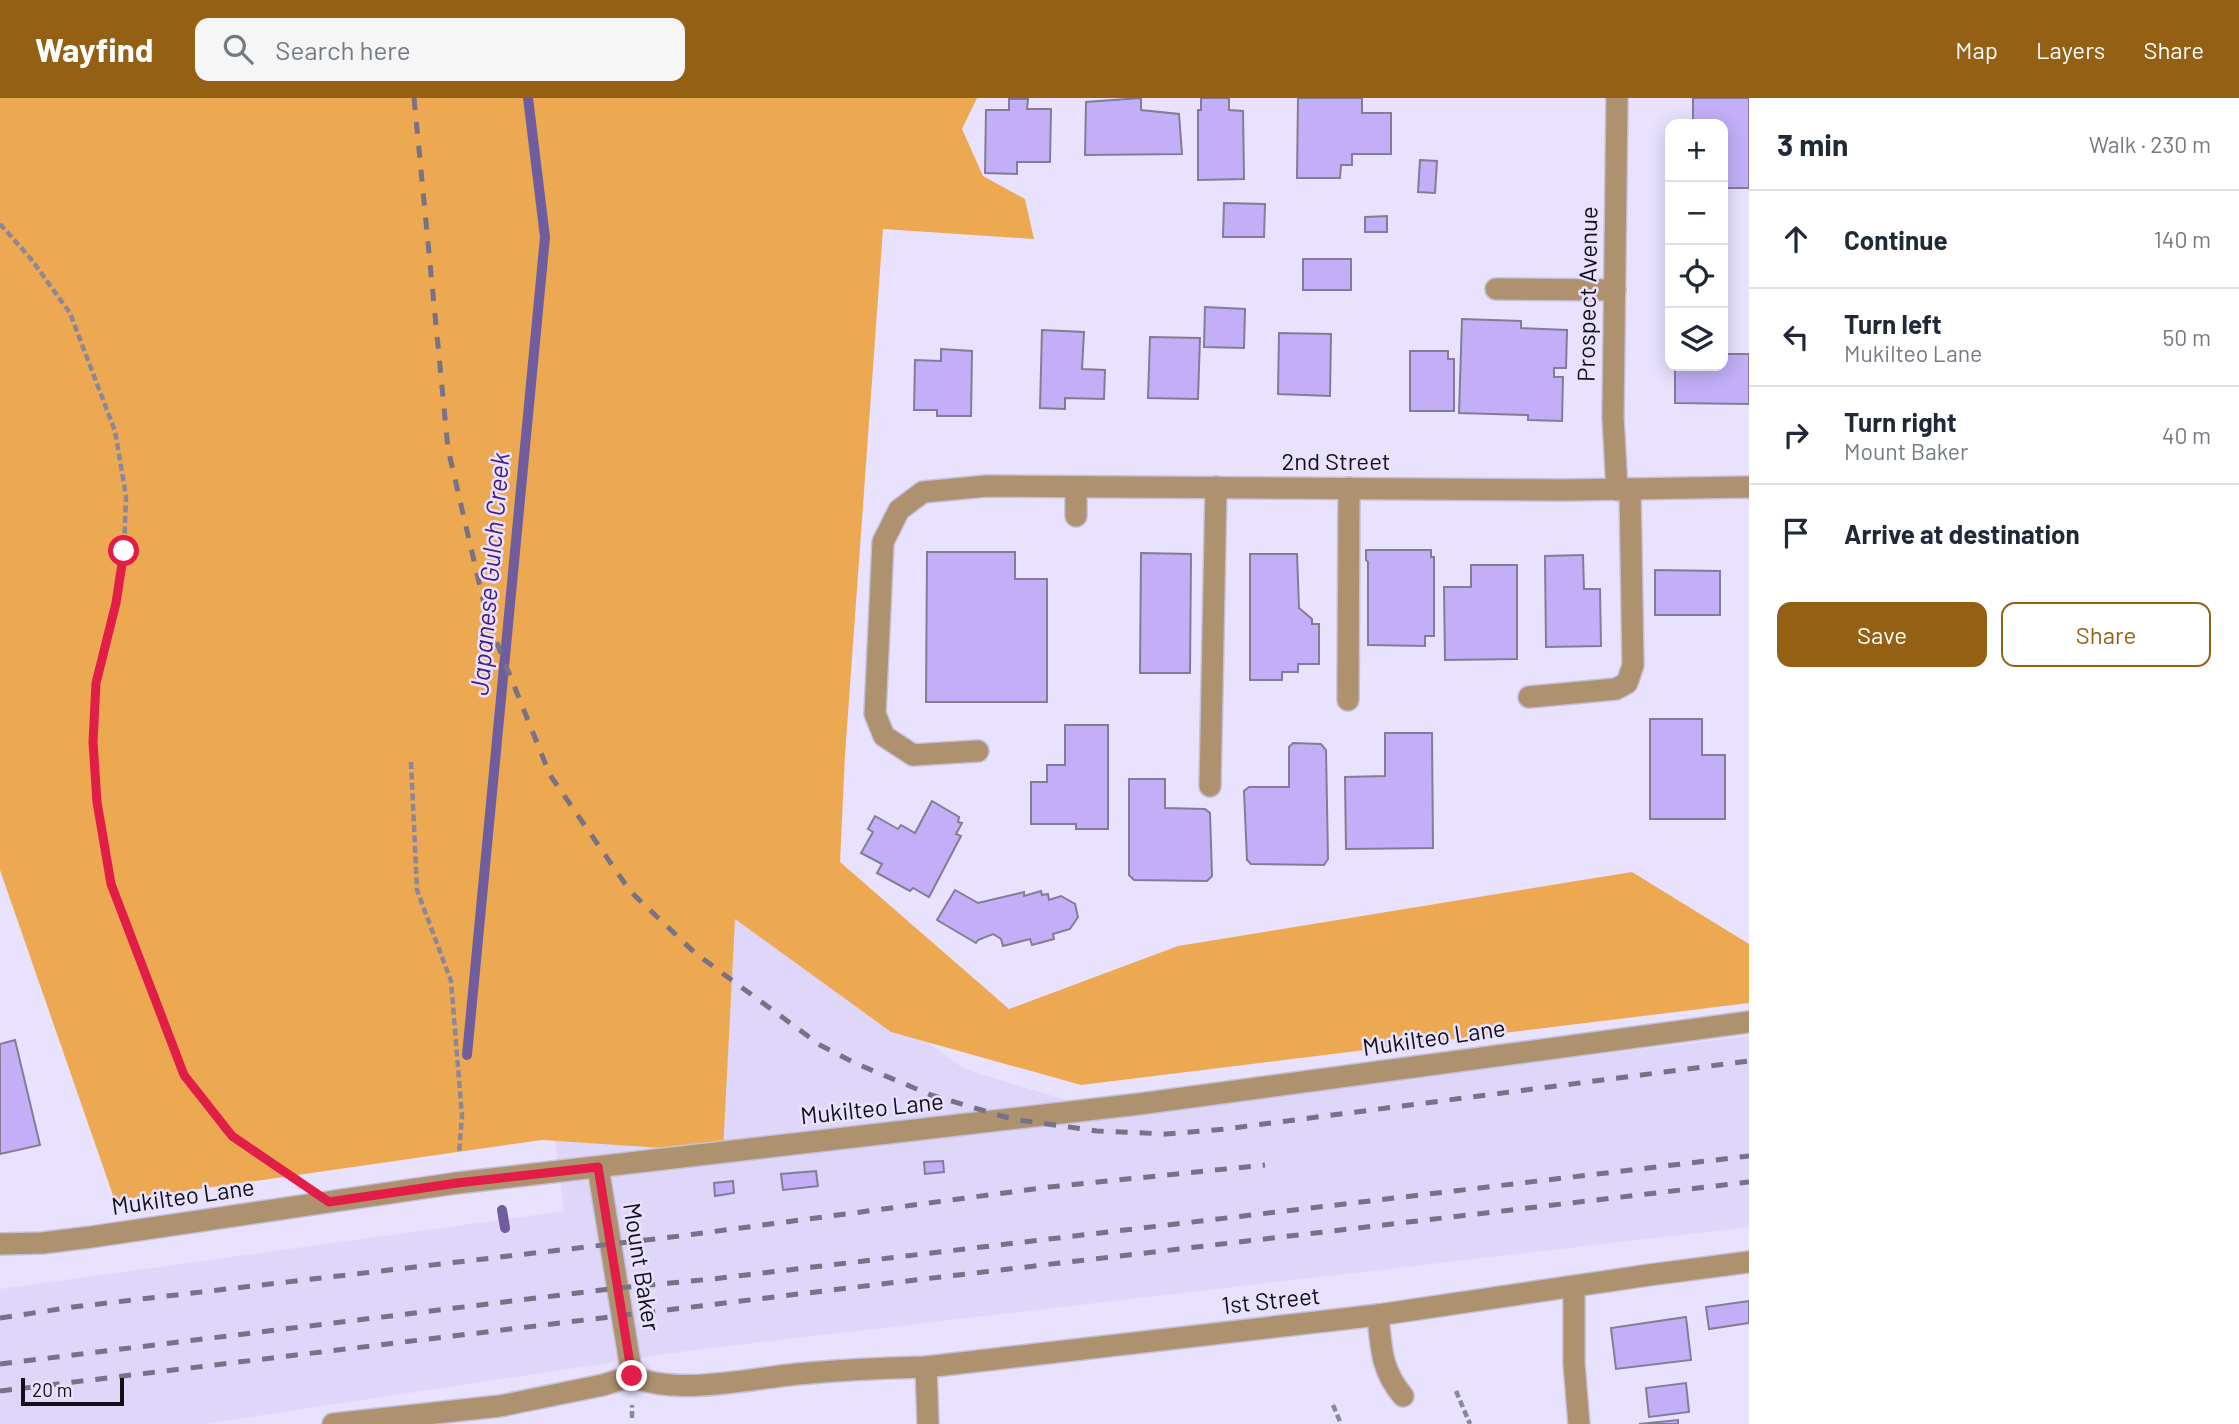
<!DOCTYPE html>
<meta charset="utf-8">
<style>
:root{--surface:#fff;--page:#f6f6f7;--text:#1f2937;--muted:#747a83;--line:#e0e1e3;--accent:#946013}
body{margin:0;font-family:Barlow,sans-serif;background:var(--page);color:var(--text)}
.controls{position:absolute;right:21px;top:21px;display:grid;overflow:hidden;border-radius:14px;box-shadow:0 4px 18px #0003}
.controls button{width:63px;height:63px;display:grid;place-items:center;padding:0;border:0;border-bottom:2px solid var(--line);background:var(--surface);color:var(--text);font:35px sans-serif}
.scale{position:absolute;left:21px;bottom:18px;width:103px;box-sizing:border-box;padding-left:7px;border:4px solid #120f19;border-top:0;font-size:19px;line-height:24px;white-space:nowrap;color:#120f19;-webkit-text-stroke:5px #e8e2fe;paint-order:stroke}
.stop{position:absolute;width:21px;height:21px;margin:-16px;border:5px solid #e11d48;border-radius:50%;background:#fff}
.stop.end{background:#e11d48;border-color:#fff;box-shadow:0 2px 7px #0008}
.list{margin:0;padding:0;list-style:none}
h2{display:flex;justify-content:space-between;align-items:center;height:91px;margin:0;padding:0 28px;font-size:30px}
h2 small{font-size:23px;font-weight:400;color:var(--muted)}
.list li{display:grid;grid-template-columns:46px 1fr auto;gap:21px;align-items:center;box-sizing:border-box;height:98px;padding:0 28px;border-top:2px solid var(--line)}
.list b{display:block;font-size:26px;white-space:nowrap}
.list p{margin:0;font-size:23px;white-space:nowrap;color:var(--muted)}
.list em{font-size:23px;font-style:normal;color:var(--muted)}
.actions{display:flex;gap:14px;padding:21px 28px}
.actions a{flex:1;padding:16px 0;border:2px solid var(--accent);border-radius:14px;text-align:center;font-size:24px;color:var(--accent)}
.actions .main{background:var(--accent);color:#fff}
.icon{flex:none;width:38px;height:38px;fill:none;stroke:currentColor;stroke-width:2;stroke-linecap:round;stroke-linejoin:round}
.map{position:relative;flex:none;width:1749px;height:1326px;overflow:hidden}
header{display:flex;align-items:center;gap:42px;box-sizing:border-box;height:98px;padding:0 35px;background:var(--accent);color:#fff}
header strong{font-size:33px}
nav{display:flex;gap:38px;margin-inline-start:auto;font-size:24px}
.search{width:490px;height:63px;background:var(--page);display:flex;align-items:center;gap:18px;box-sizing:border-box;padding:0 24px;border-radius:14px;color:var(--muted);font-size:26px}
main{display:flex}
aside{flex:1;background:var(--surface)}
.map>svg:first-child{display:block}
.built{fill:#dfd7fa}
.forest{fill:#eda952}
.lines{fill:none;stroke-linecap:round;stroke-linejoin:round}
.stream{stroke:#705d9d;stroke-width:10}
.building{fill:#c2aff8;stroke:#827c95;stroke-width:2}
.minor-casing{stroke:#c6c0d9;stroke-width:24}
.path{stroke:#8b879b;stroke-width:4.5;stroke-dasharray:7 3.5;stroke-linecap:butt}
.minor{stroke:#ae916f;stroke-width:21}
.rail{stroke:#777285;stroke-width:5;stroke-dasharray:12 12;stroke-linecap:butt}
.route{stroke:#e11d48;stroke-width:9}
.labels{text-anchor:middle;stroke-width:5;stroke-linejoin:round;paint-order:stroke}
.street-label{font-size:24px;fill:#120f19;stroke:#e8e2fe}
.water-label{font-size:26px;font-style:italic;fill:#471b83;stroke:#e8e2fe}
</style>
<header>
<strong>Wayfind</strong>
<div class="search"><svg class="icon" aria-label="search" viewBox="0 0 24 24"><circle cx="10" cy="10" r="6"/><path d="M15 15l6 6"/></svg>Search here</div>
<nav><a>Map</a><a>Layers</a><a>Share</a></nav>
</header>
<main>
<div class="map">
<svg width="1749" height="1326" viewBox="0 0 1749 1326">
<rect width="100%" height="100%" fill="#e8e2fe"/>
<!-- built -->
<path class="built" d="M726 795 964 971 1115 1017 1749 938V1129L694 1252 205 1326H0V1191L564 1113 539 923Z"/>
<!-- forest -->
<path class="forest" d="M0 0H977L962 31 983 78 1025 101 1034 141 883 131 845 657 840 764 1009 911 1178 848 1632 774 1749 846V905L1081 987 891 934 735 821 723 1054 542 1042 115 1103 0 772Z"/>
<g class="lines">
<!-- stream -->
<g class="stream">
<path d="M467 957 545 139 528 0"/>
<path d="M502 1112 505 1130"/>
</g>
</g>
<!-- building -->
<g class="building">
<path d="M1141 0V12L1179 16 1182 56 1085 57 1086 4Z"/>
<path d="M1201 0H1229V12L1243 13 1244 81 1198 82V12H1201Z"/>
<path d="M1298 0H1362V15H1391V56H1352V67H1341L1340 80H1297Z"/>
<path d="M1693 0H1749V90H1723V26H1693Z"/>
<path d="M1009 1H1028L1027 11H1051L1050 64H1017V76L985 75 986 12H1009Z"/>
<path d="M1420 62 1437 63 1435 95 1418 94Z"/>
<path d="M1224 105 1265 106 1264 139H1223Z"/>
<path d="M1387 118V134H1365V119Z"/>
<rect x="1303" y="161" width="48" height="31"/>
<path d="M1205 209 1245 211 1244 250 1204 249Z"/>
<path d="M1462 221 1521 223V230L1567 232 1566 270H1554V279H1563L1562 323 1528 322V317L1459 315Z"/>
<path d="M1042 232 1084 234 1082 271 1105 272 1104 301 1065 300V311L1040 310Z"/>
<path d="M1279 235 1331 236 1330 298 1278 296Z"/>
<path d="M1150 239 1200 240 1198 301 1148 300Z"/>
<path d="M941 251 972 253 971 318H937V312H914L915 262 941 263Z"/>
<path d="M1410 253H1448V261H1454V313H1410Z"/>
<path d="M1723 256H1749V306L1675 305V268H1723Z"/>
<path d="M1366 452H1431V459H1434V538H1425V548L1368 547V464L1366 462Z"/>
<path d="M927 454H1015V481H1047V604H926Z"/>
<path d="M1141 455 1191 456 1190 575H1140Z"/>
<path d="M1250 456H1297L1299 510 1312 521V526H1319V566H1298V574H1282V582H1250Z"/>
<path d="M1583 457 1584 491H1600L1601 548 1546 549 1545 458Z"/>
<path d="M1471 467H1517V561L1445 562 1444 489H1471Z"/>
<path d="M1655 472 1720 473V517H1655Z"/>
<path d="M1650 621H1702V657H1725V721H1650Z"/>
<path d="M1065 627H1108V731H1076V726H1031V684H1047V667H1065Z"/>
<path d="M1385 635H1432L1433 750 1346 751 1345 679 1385 678Z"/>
<path d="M1293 645 1321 646 1326 652 1328 761 1324 767 1251 766 1247 762 1244 693 1249 689H1289V649Z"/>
<path d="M1129 681H1165V710L1205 711 1210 715 1212 778 1207 783 1134 782 1129 777Z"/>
<path d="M932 703 959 719 958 724 962 725 956 736 961 738 929 799 913 790 910 793 877 775 882 766 861 755 873 734 868 731 875 718 898 731 901 727 915 735Z"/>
<path d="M955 792 978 805 1024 794V798L1041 793 1042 797 1048 796 1049 802 1061 798 1075 806 1078 819 1070 831 1053 836 1054 841 1032 847 1030 841 1003 848 1001 841 993 836 978 842 976 845 937 822Z"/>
<path d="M15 942 40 1047 0 1056V946Z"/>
<path d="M943 1063 944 1074 925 1076 924 1064Z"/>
<path d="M816 1073 818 1088 783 1092 781 1076Z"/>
<path d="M733 1083 734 1095 715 1098 714 1085Z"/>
<path d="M1749 1203V1225L1709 1231 1706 1209Z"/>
<path d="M1686 1219 1691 1262 1616 1271 1611 1230Z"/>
<path d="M1686 1285 1689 1314 1649 1319 1646 1290Z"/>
<path d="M1678 1322V1326H1639Z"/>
</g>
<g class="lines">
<defs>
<g id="minor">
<path d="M1617 0 1613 319 1617 392"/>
<path d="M1496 191 1615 192"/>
<path d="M1076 418V389"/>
<path d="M1529 599 1616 591 1627 585 1633 567 1630 391"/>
<path d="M1348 602 1349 390"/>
<path d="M978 653 913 657 884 638 875 616 883 444 899 412 923 394 987 388 1566 392 1749 389"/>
<path d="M1210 688 1216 389"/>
<path d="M598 1069 632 1278"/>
<path d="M0 1146 42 1145 91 1139 457 1085 1139 1006 1749 924"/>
<path d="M1574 1188V1266L1579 1326"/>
<path d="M1378 1217C1381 1250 1381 1272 1403 1298"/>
<path d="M926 1269 928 1326"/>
<path d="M333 1326 500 1308 603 1287 632 1278C675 1298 749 1281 797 1276 840 1272 882 1270 926 1269L1378 1217 1649 1177 1749 1164"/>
</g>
</defs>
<!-- minor casing -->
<use href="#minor" class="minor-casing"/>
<!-- path -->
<g class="path">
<path d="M0 126 31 161 70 215 115 333 126 398 124 453 116 505 96 585 93 644 97 704 111 786 184 977 232 1038 294 1081"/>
<path d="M411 664 417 792 451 883 462 1018 459 1056"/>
<path d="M1456 1293 1470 1326"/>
<path d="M1333 1307 1341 1326"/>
<path d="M632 1320V1307"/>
</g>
<!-- minor -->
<use href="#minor" class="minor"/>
<!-- rail -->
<g class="rail">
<path d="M414 0 448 351 488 523 550 677 630 793 695 855 820 947 857 966 931 997 1012 1021 1097 1033 1166 1036 1225 1031 1749 963"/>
<path d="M0 1220 73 1209 680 1138 1049 1089 1265 1067"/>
<path d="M0 1266 618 1190 712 1181 1749 1058"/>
<path d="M0 1293 873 1187 1749 1084"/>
</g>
</g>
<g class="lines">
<!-- route -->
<path class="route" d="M124 453 116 505 96 585 93 644 97 704 111 786 184 977 232 1038 329 1104 457 1085 598 1069 632 1278"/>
</g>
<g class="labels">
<!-- street labels -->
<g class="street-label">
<text transform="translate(1588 196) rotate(-89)" y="8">Prospect Avenue</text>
<text x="1336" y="372">2nd Street</text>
<text transform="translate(1434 940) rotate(-8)" y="8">Mukilteo Lane</text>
<text transform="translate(872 1011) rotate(-6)" y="8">Mukilteo Lane</text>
<text transform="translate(183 1099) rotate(-8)" y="8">Mukilteo Lane</text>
<text transform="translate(641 1169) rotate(81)" y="8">Mount Baker</text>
<text transform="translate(1271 1203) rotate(-6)" y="8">1st Street</text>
</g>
<!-- water labels -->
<g class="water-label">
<text transform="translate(490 476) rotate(-85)" y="9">Japanese Gulch Creek</text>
</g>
</g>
</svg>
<div class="controls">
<button>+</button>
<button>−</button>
<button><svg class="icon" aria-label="locate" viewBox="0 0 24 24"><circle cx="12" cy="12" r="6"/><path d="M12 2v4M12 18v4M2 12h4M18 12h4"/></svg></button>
<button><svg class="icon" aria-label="layers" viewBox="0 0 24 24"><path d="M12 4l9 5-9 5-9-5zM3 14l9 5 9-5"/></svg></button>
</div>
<div class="scale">20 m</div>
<div class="stop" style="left:124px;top:453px"></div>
<div class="stop end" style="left:632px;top:1278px"></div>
</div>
<aside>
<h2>3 min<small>Walk · 230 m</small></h2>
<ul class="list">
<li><svg class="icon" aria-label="ahead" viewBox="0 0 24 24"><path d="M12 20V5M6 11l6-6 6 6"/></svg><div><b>Continue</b></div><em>140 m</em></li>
<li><svg class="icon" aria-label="left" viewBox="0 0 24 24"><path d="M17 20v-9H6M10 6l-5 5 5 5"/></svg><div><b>Turn left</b><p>Mukilteo Lane</p></div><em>50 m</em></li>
<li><svg class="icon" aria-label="right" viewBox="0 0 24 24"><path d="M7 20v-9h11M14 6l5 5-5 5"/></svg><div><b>Turn right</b><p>Mount Baker</p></div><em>40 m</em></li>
<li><svg class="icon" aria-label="arrive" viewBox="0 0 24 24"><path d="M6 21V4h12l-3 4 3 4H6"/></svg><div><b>Arrive at destination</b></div></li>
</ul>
<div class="actions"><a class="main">Save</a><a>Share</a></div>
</aside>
</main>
